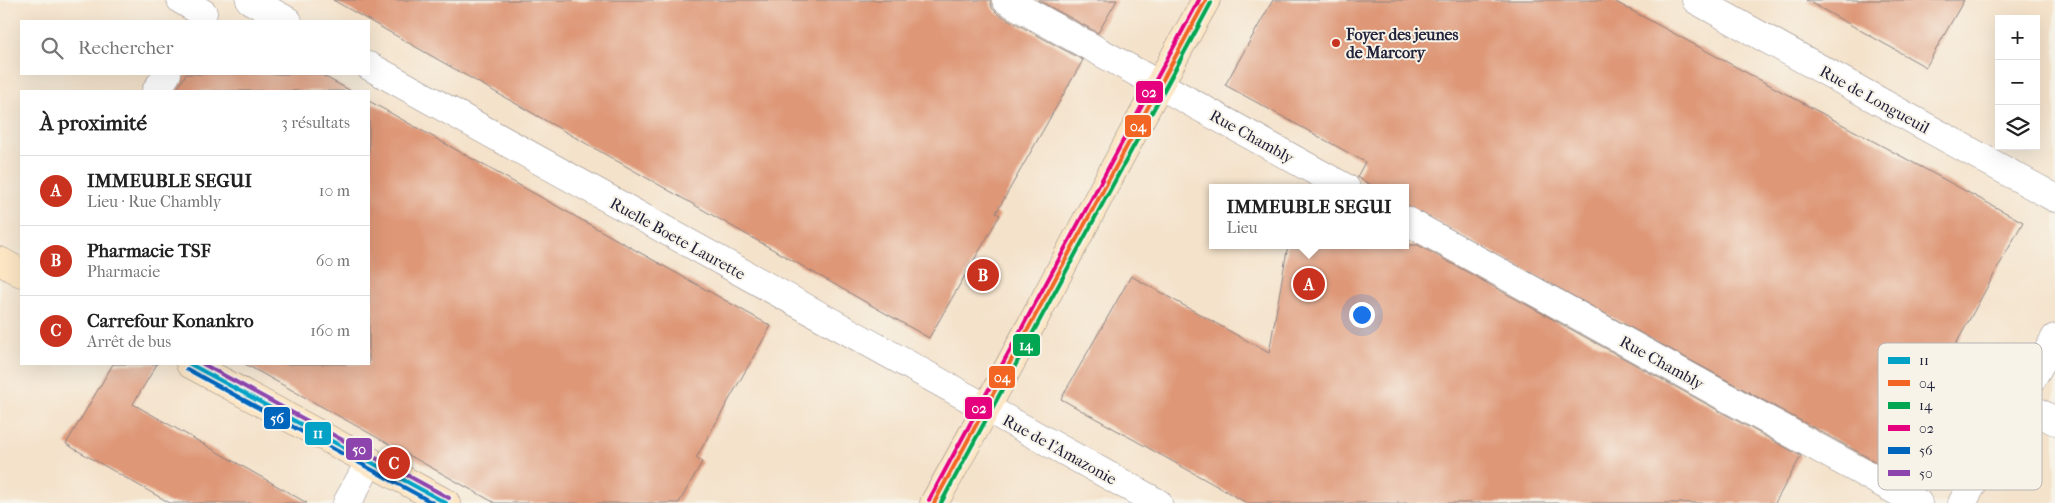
<!DOCTYPE html>
<html lang="fr">
<meta charset="utf-8">
<style>
:root{--surface:#fff;--page:#f2f2f2;--text:#222;--muted:#767676;--line:#e0e0e0;--accent:#c8321e}
body{margin:0;font-family:"IM FELL French Canon",serif;background:var(--page);color:var(--text)}
.controls{position:absolute;right:15px;top:15px;display:grid;overflow:hidden;border-radius:0px;box-shadow:0 5px 20px #0002}
.controls button{width:45px;height:45px;display:grid;place-items:center;padding:0;border:0;border-bottom:1px solid var(--line);background:var(--surface);color:var(--text);font:25px sans-serif}
.you{position:absolute;left:1361px;top:314px;width:18px;height:18px;margin:-12px;border:4px solid #fff;border-radius:50%;background:#1a73e8;box-shadow:0 0 0 8px #1a73e833}
.badge{display:grid;place-items:center;width:32px;height:32px;border-radius:50%;background:var(--accent);color:#fff;font-size:16px;font-weight:700}
.pin{position:absolute;translate:-50% -50%;border:2px solid #fff;box-shadow:0 1px 5px #0006}
.popup{position:absolute;left:1209px;top:184px;width:200px;height:65px;box-sizing:border-box;display:grid;place-content:center;border-radius:0px;background:var(--surface);filter:drop-shadow(0 1px 4px #0005);font-size:16px;white-space:nowrap;color:var(--muted)}
.popup b{font-size:19px;color:var(--text)}
.popup::after{content:'';position:absolute;left:50%;top:100%;margin-left:-10px;border:10px solid transparent;border-top-color:var(--surface)}
.list{margin:0;padding:0;list-style:none}
h2{display:flex;justify-content:space-between;align-items:center;height:65px;margin:0;padding:0 20px;font-size:21px}
h2 small{font-size:16px;font-weight:400;color:var(--muted)}
.list li{display:grid;grid-template-columns:32px 1fr auto;gap:15px;align-items:center;box-sizing:border-box;height:70px;padding:0 20px;border-top:1px solid var(--line)}
.list b{display:block;font-size:19px;white-space:nowrap}
.list p{margin:0;font-size:16px;white-space:nowrap;color:var(--muted)}
.list em{font-size:16px;font-style:normal;color:var(--muted)}
.icon{flex:none;width:28px;height:28px;fill:none;stroke:currentColor;stroke-width:2;stroke-linecap:round;stroke-linejoin:round}
.map{position:relative;flex:none;width:2055px;height:503px;overflow:hidden}
.search{position:absolute;background:var(--surface);box-shadow:0 5px 20px #0002;left:20px;top:20px;width:350px;height:55px;display:flex;align-items:center;gap:12px;box-sizing:border-box;padding:0 18px;border-radius:0px;color:var(--muted);font-size:19px}
.panel{position:absolute;background:var(--surface);box-shadow:0 5px 20px #0002;left:20px;top:90px;width:350px;height:275px;border-radius:0px}
.map>svg:first-child{display:block}
.building{fill:#de9777}
.lines{fill:none;stroke-linecap:round;stroke-linejoin:round}
.street-casing{stroke:#8b8282;stroke-width:29}
.secondary-casing{stroke:#8b8282;stroke-width:29}
.street{stroke:#fff;stroke-width:28}
.secondary{stroke:#fce6c4;stroke-width:28}
.bus-1-casing{stroke:#f7f3e8;stroke-width:8}
.bus-2-casing{stroke:#f7f3e8;stroke-width:8}
.bus-3-casing{stroke:#f7f3e8;stroke-width:8}
.bus-4-casing{stroke:#f7f3e8;stroke-width:8}
.bus-5-casing{stroke:#f7f3e8;stroke-width:8}
.bus-6-casing{stroke:#f7f3e8;stroke-width:8}
.bus-1{stroke:#02a2c7;stroke-width:4}
.bus-2{stroke:#f26522;stroke-width:4}
.bus-3{stroke:#00a651;stroke-width:4}
.bus-4{stroke:#e5007d;stroke-width:4}
.bus-5{stroke:#0065bd;stroke-width:4}
.bus-6{stroke:#8e44ad;stroke-width:4}
.poi-dot{fill:#c8321e;stroke:#f7f3e8;stroke-width:2}
.labels{text-anchor:middle;stroke-width:4;stroke-linejoin:round;paint-order:stroke}
.poi-label{font-size:16px;font-weight:bold;fill:#22223b;stroke:#f7f3e8;text-anchor:start}
.street-label{font-size:16px;fill:#22223b;stroke:#f7f3e8}
.key{fill:#f7f3e8;stroke:#b7b4b4;stroke-width:1}
.key-label{font-size:14px;fill:#22223b}
.line-badge{stroke:#f7f3e8;stroke-width:2}
.badge-label{font-size:14px;text-anchor:middle;font-weight:bold;fill:#fff}
</style>
<div class="map">
<svg width="2055" height="503" viewBox="0 0 2055 503">
<rect width="100%" height="100%" fill="#f7f3e8"/>
<filter id="ink" filterUnits="userSpaceOnUse"><feTurbulence type="fractalNoise" baseFrequency=".02" numOctaves="2"/><feDisplacementMap in="SourceGraphic" scale="10" xChannelSelector="R" yChannelSelector="G"/><feConvolveMatrix kernelMatrix="1 2 1 2 8 2 1 2 1" color-interpolation-filters="sRGB"/></filter>
<filter id="wash" filterUnits="userSpaceOnUse"><feTurbulence type="fractalNoise" baseFrequency=".0096" numOctaves="4" result="noise"/><feDisplacementMap in="SourceGraphic" scale="20" xChannelSelector="R" yChannelSelector="G"/><feGaussianBlur stdDeviation="1.12" result="paint"/><feColorMatrix in="noise" values="0 0 0 0 0 0 0 0 0 0 0 0 0 0 0 0 0 1.4 0 .05"/><feComposite in="paint" operator="in"/></filter>
<g filter="url(#wash)">
<rect width="100%" height="100%" fill="#f4e2ca"/>
<g id="blocks">
<!-- building -->
<g class="building">
<path d="M333 0H990L992 8 998 14 1083 60 996 213 1000 215 929 338Z"/>
<path d="M1038 0H1117L1098 33Z"/>
<path d="M1273 0H1612L2023 222 1950 355 1984 374 1920 486 1405 204V188H1376L1357 177 1365 162 1225 85Z"/>
<path d="M1806 0H1964L1926 67Z"/>
<path d="M186 74H320L351 91H176Z"/>
<path d="M369 101 771 326 696 458 702 462 679 503H495L245 364H369Z"/>
<path d="M1288 245H1418L1801 456 1775 503H1247L1061 399 1131 276 1269 353Z"/>
<path d="M113 364H157L133 404 307 503H170L66 444Z"/>
</g>
</g>
</g>
<g filter="url(#ink)">
<use href="#blocks" fill-opacity="0" stroke="#8b8282" stroke-width="1"/>
<g class="lines">
<defs>
<g id="street">
<path d="M181 0 203 13"/>
<path d="M250 0 288 21"/>
<path d="M1006 0 1346 188"/>
<path d="M1696 0 2055 198"/>
<path d="M369 66 1158 503"/>
<path d="M156 91 167 74"/>
<path d="M1405 220 1918 503"/>
<path d="M2019 402 2055 421"/>
<path d="M347 503 370 461"/>
<path d="M1962 503 2055 338"/>
</g>
<g id="secondary">
<path d="M0 261 21 273"/>
<path d="M190 364 446 503"/>
<path d="M934 503C1028 337 1112 166 1206 0"/>
</g>
</defs>
<!-- street casing -->
<use href="#street" class="street-casing"/>
<!-- secondary casing -->
<use href="#secondary" class="secondary-casing"/>
<!-- street -->
<use href="#street" class="street"/>
<!-- secondary -->
<use href="#secondary" class="secondary"/>
<defs>
<path id="bus-1" d="M190 364 446 503"/>
<path id="bus-2" d="M934 503 1206 0"/>
<path id="bus-3" d="M941 503 1211 3"/>
<path id="bus-4" d="M929 500 1199 0"/>
<path id="bus-5" d="M187 369 433 503"/>
<path id="bus-6" d="M203 364 449 498"/>
</defs>
<!-- bus-1 casing -->
<use href="#bus-1" class="bus-1-casing"/>
<!-- bus-2 casing -->
<use href="#bus-2" class="bus-2-casing"/>
<!-- bus-3 casing -->
<use href="#bus-3" class="bus-3-casing"/>
<!-- bus-4 casing -->
<use href="#bus-4" class="bus-4-casing"/>
<!-- bus-5 casing -->
<use href="#bus-5" class="bus-5-casing"/>
<!-- bus-6 casing -->
<use href="#bus-6" class="bus-6-casing"/>
<!-- bus-1 -->
<use href="#bus-1" class="bus-1"/>
<!-- bus-2 -->
<use href="#bus-2" class="bus-2"/>
<!-- bus-3 -->
<use href="#bus-3" class="bus-3"/>
<!-- bus-4 -->
<use href="#bus-4" class="bus-4"/>
<!-- bus-5 -->
<use href="#bus-5" class="bus-5"/>
<!-- bus-6 -->
<use href="#bus-6" class="bus-6"/>
</g>
</g>
<!-- markers -->
<circle class="poi-dot" cx="1336" cy="43" r="5"/>
<g class="labels">
<!-- poi labels -->
<g class="poi-label">
<text x="1346" y="40">Foyer des jeunes<tspan x="1346" dy="18">de Marcory</tspan></text>
</g>
<!-- street labels -->
<g class="street-label">
<text transform="translate(1875 99) rotate(29)" y="6">Rue de Longueuil</text>
<text transform="translate(1252 136) rotate(29)" y="6">Rue Chambly</text>
<text transform="translate(678 238) rotate(29)" y="6">Ruelle Boete Laurette</text>
<text transform="translate(1662 362) rotate(29)" y="6">Rue Chambly</text>
<text transform="translate(1060 449) rotate(29)" y="6">Rue de l'Amazonie</text>
</g>
</g>
<!-- legend -->
<rect x="1878" y="343" width="164" height="147" rx="8" class="key"/>
<rect x="1888" y="357" width="22" height="7" fill="#02a2c7"/>
<rect x="1888" y="380" width="22" height="6" fill="#f26522"/>
<rect x="1888" y="402" width="22" height="7" fill="#00a651"/>
<rect x="1888" y="425" width="22" height="6" fill="#e5007d"/>
<rect x="1888" y="447" width="22" height="7" fill="#0065bd"/>
<rect x="1888" y="470" width="22" height="6" fill="#8e44ad"/>
<g class="key-label">
<text x="1919" y="365">11</text>
<text x="1919" y="388">04</text>
<text x="1919" y="410">14</text>
<text x="1919" y="433">02</text>
<text x="1919" y="455">56</text>
<text x="1919" y="478">50</text>
</g>
<g class="line-badge">
<rect x="1135" y="80" width="29" height="24" rx="5" fill="#e5007d"/>
<rect x="1124" y="114" width="28" height="24" rx="5" fill="#f26522"/>
<rect x="1012" y="333" width="29" height="24" rx="5" fill="#00a651"/>
<rect x="988" y="365" width="28" height="24" rx="5" fill="#f26522"/>
<rect x="964" y="396" width="29" height="24" rx="5" fill="#e5007d"/>
<rect x="263" y="406" width="28" height="24" rx="5" fill="#0065bd"/>
<rect x="304" y="421" width="28" height="25" rx="5" fill="#02a2c7"/>
<rect x="345" y="437" width="28" height="24" rx="5" fill="#8e44ad"/>
</g>
<g class="badge-label">
<text x="1149" y="97">02</text>
<text x="1138" y="131">04</text>
<text x="1026" y="350">14</text>
<text x="1002" y="382">04</text>
<text x="979" y="413">02</text>
<text x="277" y="423">56</text>
<text x="318" y="438">11</text>
<text x="359" y="454">50</text>
</g>
</svg>
<div class="controls">
<button>+</button>
<button>−</button>
<button><svg class="icon" aria-label="layers" viewBox="0 0 24 24"><path d="M12 4l9 5-9 5-9-5zM3 14l9 5 9-5"/></svg></button>
</div>
<div class="you"></div>
<div class="pin badge" style="left:1309px;top:284px">A</div>
<div class="popup"><b>IMMEUBLE SEGUI</b>Lieu</div>
<div class="pin badge" style="left:983px;top:275px">B</div>
<div class="pin badge" style="left:394px;top:463px">C</div>
<div class="search"><svg class="icon" aria-label="search" viewBox="0 0 24 24"><circle cx="10" cy="10" r="6"/><path d="M15 15l6 6"/></svg>Rechercher</div>
<section class="panel">
<h2>À proximité<small>3 résultats</small></h2>
<ul class="list">
<li><span class="badge">A</span><div><b>IMMEUBLE SEGUI</b><p>Lieu · Rue Chambly</p></div><em>10 m</em></li>
<li><span class="badge">B</span><div><b>Pharmacie TSF</b><p>Pharmacie</p></div><em>60 m</em></li>
<li><span class="badge">C</span><div><b>Carrefour Konankro</b><p>Arrêt de bus</p></div><em>160 m</em></li>
</ul>
</section>
</div>
